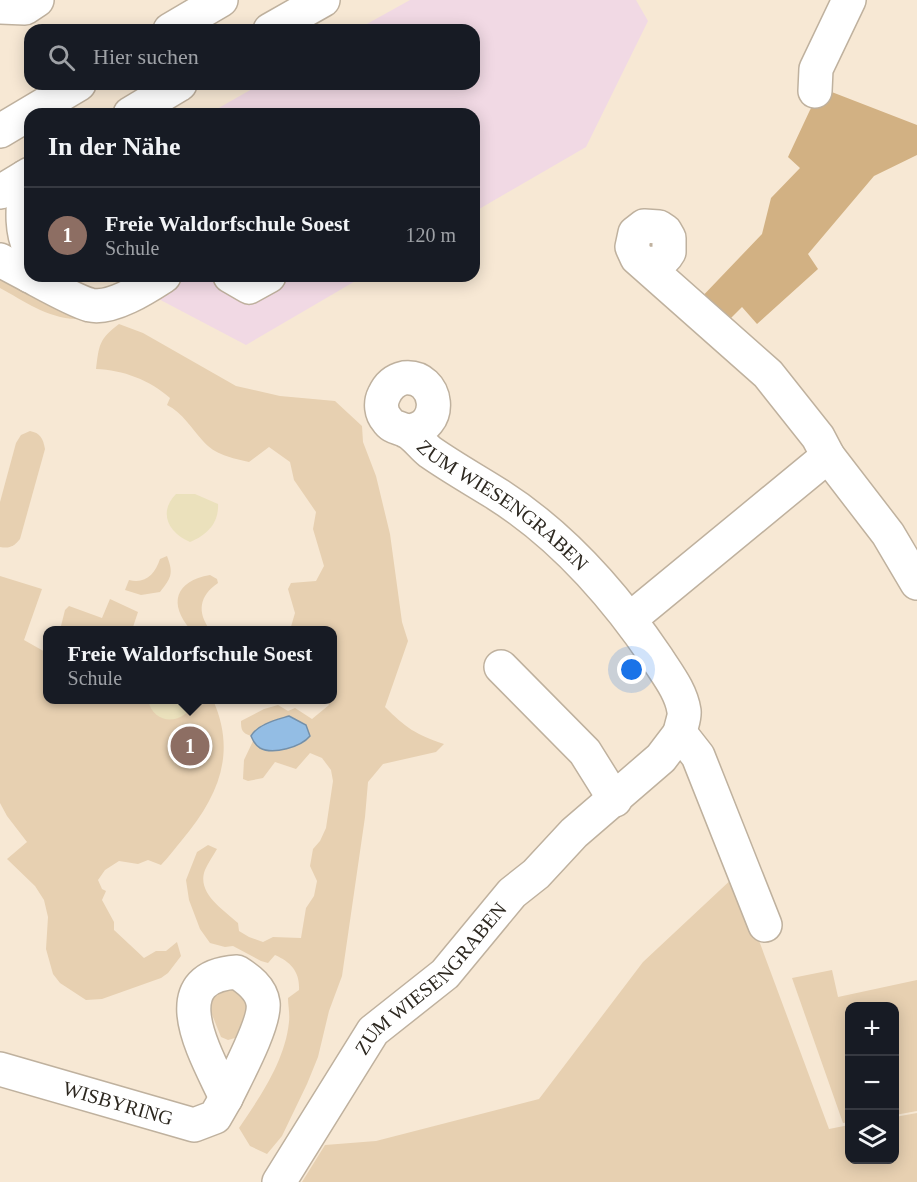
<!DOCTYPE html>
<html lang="de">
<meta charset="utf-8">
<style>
:root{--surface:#171b24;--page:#242831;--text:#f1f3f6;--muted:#9ea1a6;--line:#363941;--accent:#0f766e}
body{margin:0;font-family:Georgia,serif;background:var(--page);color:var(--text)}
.controls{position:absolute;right:18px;bottom:18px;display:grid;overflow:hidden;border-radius:12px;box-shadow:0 3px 15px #0003}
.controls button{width:54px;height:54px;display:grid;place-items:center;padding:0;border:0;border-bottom:2px solid var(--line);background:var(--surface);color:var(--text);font:30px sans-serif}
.you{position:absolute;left:632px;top:670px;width:21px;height:21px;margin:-15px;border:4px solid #fff;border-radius:50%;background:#1a73e8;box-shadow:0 0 0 9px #1a73e833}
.badge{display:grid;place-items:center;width:39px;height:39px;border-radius:50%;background:var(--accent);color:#fff;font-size:20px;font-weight:700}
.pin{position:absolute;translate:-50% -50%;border:3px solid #fff;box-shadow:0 2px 6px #0006}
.popup{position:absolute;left:43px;top:626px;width:294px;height:78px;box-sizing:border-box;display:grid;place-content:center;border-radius:12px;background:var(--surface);filter:drop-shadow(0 2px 4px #0005);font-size:20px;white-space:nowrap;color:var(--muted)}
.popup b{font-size:22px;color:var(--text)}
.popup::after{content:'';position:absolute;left:50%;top:100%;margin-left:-12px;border:12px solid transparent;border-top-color:var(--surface)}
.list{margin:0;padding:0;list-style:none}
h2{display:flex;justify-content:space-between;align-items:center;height:78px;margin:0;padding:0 24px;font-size:26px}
h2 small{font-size:20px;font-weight:400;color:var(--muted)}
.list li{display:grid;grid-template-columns:39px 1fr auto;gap:18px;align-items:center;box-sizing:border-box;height:96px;padding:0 24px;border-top:2px solid var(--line)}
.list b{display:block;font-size:22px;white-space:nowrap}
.list p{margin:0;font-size:20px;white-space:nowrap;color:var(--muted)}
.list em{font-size:20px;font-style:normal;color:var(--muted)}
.icon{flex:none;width:33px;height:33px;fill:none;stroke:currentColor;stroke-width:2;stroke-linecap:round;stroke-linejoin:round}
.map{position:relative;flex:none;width:917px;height:1182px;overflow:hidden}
.search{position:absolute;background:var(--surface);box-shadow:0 3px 15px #0003;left:24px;top:24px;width:456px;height:66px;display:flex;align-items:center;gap:15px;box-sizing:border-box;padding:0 21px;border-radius:18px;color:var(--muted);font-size:22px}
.panel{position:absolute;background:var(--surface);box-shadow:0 3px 15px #0003;left:24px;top:108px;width:456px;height:174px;border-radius:18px}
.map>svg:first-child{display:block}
.commercial{fill:#f1d9e4}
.green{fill:#e7d0b1}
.forest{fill:#d2b183}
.sand{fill:#ebe1bc}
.water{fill:#93bde4;stroke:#7490a9;stroke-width:1.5}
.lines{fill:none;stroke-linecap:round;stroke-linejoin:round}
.minor-casing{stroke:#bfb19e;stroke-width:36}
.major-casing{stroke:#bfb19e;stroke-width:36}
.minor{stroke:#fff;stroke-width:33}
.major{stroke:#fff;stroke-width:33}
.labels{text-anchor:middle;stroke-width:6;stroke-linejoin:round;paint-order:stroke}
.street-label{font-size:20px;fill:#2d2820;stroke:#f7e8d4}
</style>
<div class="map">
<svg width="917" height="1182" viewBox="0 0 917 1182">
<rect width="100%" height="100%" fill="#f7e8d4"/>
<!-- commercial -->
<g class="commercial">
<path d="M410 0H636L648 21 586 147 474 212V114H208L261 84H474V30H356Z"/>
<path d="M115 276H364L246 345Z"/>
</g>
<!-- green -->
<g class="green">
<path d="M0 270 78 317 76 319C47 318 24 301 0 288Z"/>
<path d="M119 324 143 333 236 386 280 396 335 401 362 426 363 442 376 476 390 534 402 622 408 641 385 707C406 728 415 734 444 744L436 752 383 764 368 782 365 817 342 976 329 1011 318 1057 307 1084 282 1136 267 1154 250 1146 239 1128C260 1097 285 1061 289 1022 290 1014 288 1005 288 998L299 990C300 972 291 962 275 955L268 963 261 961 233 946 225 947 210 943 200 929 189 900 186 880 197 852 208 845 217 849C213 856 208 863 205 870 196 893 224 910 238 923L239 931 249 937 263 942 273 937 301 938 306 908 314 896 317 881 310 866 313 849 320 841 326 828 333 781 331 770 322 758 310 753 296 769 275 762 263 778 248 781 243 779 244 760 253 741 256 745C275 748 295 751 310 736L289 716 262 725 251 736C242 733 241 730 241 721L264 709 278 705 288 711 295 708 312 719 329 705 327 700H332V630H290L295 613 288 589 291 583 316 581 324 566 313 529 316 512 294 480 290 462 269 447 249 462C232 458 215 455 203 441 191 428 183 413 167 405L170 398C150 380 123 370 96 369 99 345 99 339 119 324Z"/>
<path d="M30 431C40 433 43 438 45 449L20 539C14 546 10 549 0 547V502L16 443 21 435Z"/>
<path d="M167 556C174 574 171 578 160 592L141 595 125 590 129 580C146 584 155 574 160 559Z"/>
<path d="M210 575 217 579 218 583C199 596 197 612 210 630H191C168 604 175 581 210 575Z"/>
<path d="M0 576 42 589 24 640 47 653 48 700H213C237 754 218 797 182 840 175 848 169 857 161 865L148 860 138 864 119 861 105 870 98 880 102 889 106 891 102 900 114 922V930L144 958 156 951H166L177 942 181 956 168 973 161 978 102 999 86 1000 60 983 53 974 46 949 48 917 44 900 35 886 7 859 27 842 7 816 0 803Z"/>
<path d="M110 599 138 612 132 630H60L65 610 69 606 102 618Z"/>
<path d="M735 876 829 1129 849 1125 850 1160H894L895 1117 917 1113V1182H302L325 1145 376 1141 539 1099 643 962Z"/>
<path d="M832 970 838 997 917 980V1111L895 1115 894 1006H850L849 1122 843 1123 792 978Z"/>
<path d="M231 986 251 1004 235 1038 228 1040 221 1037 211 1012 212 999 220 990Z"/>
</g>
<!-- forest -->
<path class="forest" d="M824 89 917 125V155L874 176 808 254 818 269 757 324 742 307 726 323 696 303 762 234 771 198 800 168 788 157 810 110Z"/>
<!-- sand -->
<g class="sand">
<path d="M176 494H195L218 504C219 523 207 535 190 542 168 533 158 512 176 494Z"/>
<path d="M148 700H195C186 725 154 727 148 700Z"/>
</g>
<!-- water -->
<path class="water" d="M289 716 306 725 310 736C301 747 273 755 260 748 255 745 253 741 251 736 258 724 276 720 289 716Z"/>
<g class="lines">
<defs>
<g id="minor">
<path d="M0 7 25 8 37 0"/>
<path d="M815 91 816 69 849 0"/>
<path d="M25 177C24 199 19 229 30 249"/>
<path d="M0 260 30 276"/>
<path d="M643 262C654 265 663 263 669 252V238L665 231 659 227 644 226 635 233 632 247 637 258 768 374 818 437 828 456 888 534 917 583"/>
<path d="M30 276C45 284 75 301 90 305 112 310 147 287 164 276"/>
<path d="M230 276 249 287 269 276"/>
<path id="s1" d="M407 431C446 429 439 374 404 378 395 380 388 386 384 395 380 403 381 413 387 420 392 428 399 427 406 431 415 435 422 446 430 452 450 466 471 478 492 491 559 532 613 593 657 658 667 674 681 691 684 711 685 717 681 726 680 733L698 756 765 925"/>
<path d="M630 619 828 456"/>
<path d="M501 667 585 752 615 800"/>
<path d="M237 972C248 979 261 988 263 1003 266 1022 235 1079 226 1098 208 1058 158 977 237 972Z"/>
<path id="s2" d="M0 1069 194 1125 215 1117 226 1098"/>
<path id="s3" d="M279 1182 373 1031 445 974 512 893 536 874 574 833 661 758 680 733"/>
</g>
<g id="major">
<path d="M170 30 221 0"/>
<path d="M270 30 323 0"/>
<path d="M130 114 180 84"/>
<path d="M0 131 79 84"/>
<path d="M0 192 30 174"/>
</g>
</defs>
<!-- minor casing -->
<use href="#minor" class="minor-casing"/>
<!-- major casing -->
<use href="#major" class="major-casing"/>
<!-- minor -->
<use href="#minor" class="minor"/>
<!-- major -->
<use href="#major" class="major"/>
</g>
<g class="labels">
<!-- street labels -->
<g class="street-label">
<text dy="7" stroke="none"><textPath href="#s1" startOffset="285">ZUM WIESENGRABEN</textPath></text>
<text dy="7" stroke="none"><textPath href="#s3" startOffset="256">ZUM WIESENGRABEN</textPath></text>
<text dy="7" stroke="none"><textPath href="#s2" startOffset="123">WISBYRING</textPath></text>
</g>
</g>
</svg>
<div class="controls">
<button>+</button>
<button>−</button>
<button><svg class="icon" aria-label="layers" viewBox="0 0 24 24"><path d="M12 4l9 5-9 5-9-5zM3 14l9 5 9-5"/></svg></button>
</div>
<div class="you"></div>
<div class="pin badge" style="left:190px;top:746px;background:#8d6e63">1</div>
<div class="popup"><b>Freie Waldorfschule Soest</b>Schule</div>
<div class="search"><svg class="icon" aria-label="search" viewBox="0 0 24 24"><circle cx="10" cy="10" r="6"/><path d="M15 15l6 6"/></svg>Hier suchen</div>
<section class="panel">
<h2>In der Nähe<small></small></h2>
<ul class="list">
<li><span class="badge" style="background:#8d6e63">1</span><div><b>Freie Waldorfschule Soest</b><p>Schule</p></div><em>120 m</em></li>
</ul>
</section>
</div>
